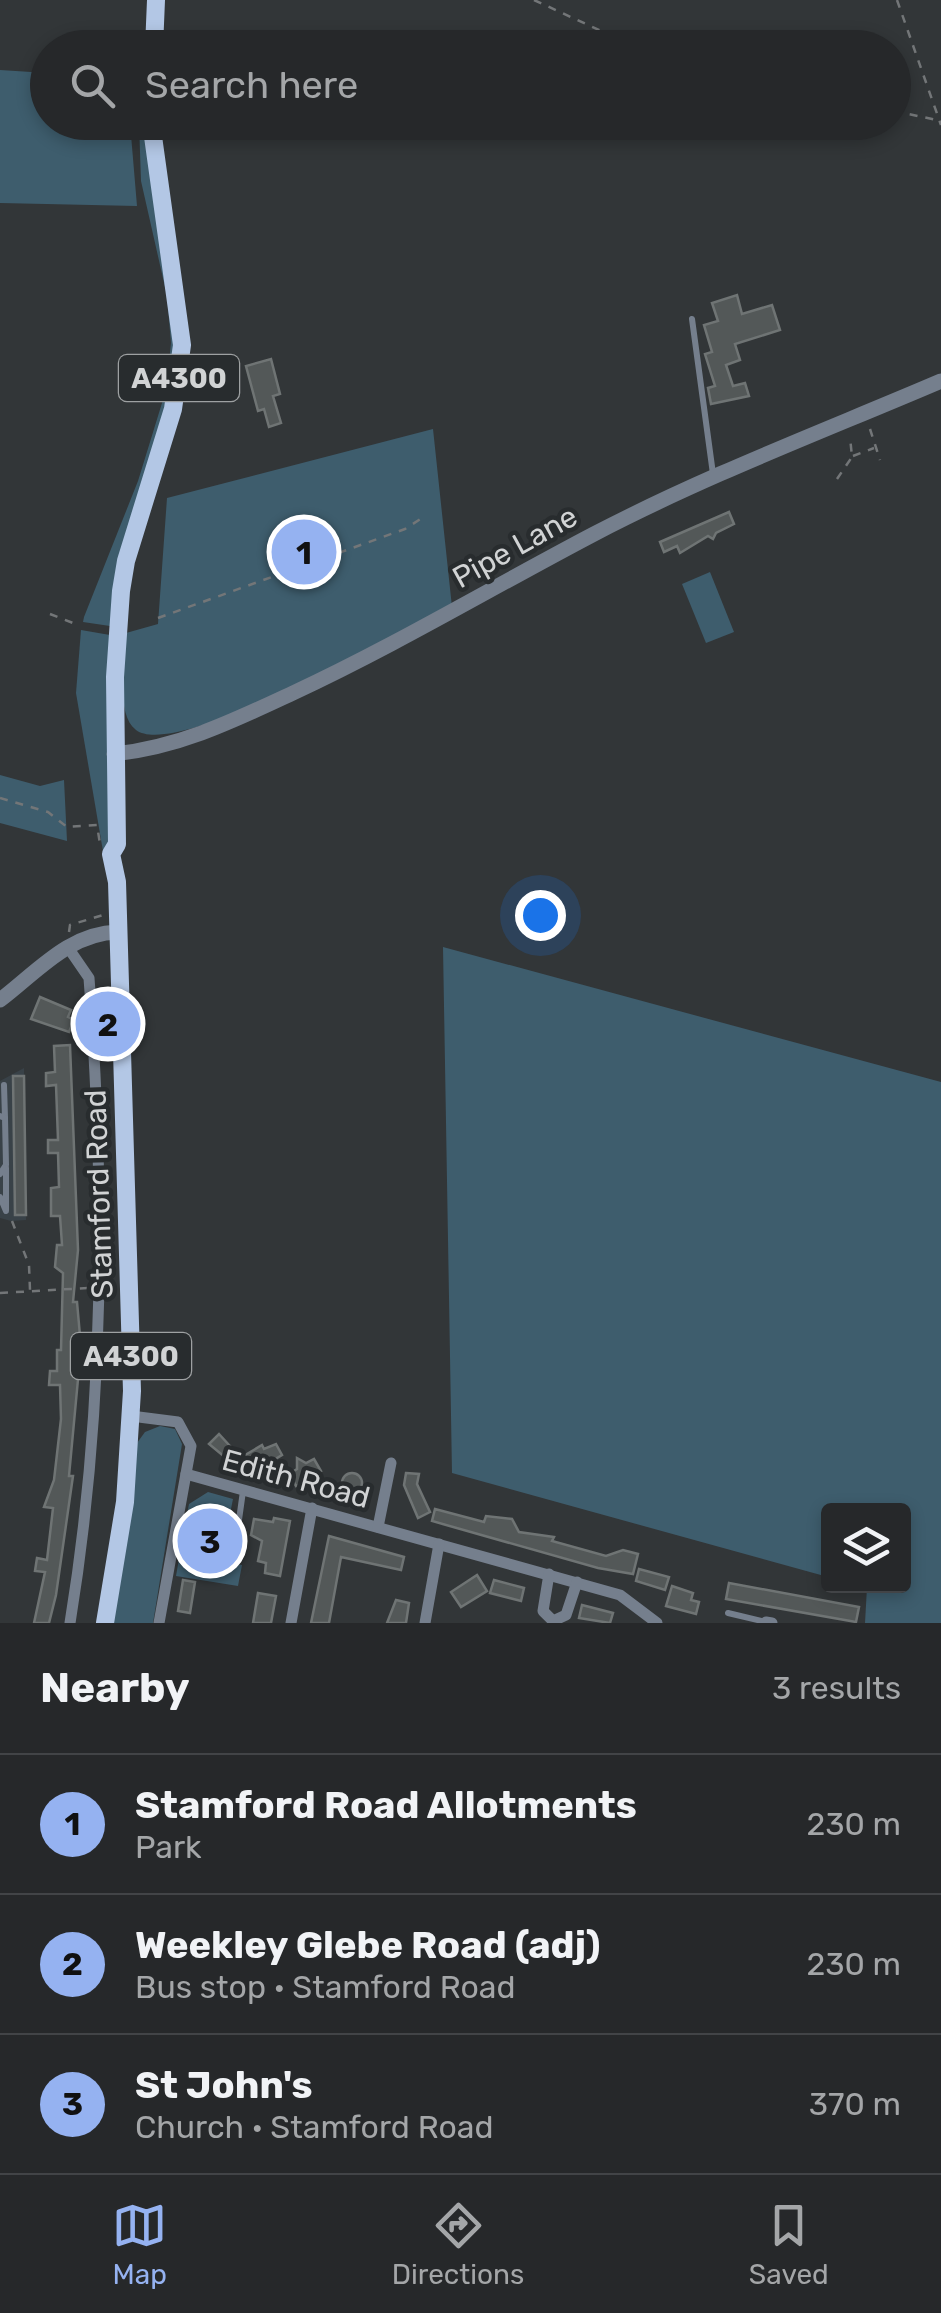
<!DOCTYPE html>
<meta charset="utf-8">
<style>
:root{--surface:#26282a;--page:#2e3032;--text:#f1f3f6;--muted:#a4a6a8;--line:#424447;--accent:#95b2f1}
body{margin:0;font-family:Rubik,sans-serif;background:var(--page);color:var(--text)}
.controls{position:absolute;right:30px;bottom:30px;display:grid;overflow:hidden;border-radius:10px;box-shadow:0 5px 15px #0003}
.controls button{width:90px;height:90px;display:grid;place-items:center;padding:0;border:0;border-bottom:2px solid var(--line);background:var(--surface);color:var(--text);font:50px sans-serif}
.you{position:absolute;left:540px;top:915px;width:35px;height:35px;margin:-25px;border:8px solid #fff;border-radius:50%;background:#1a73e8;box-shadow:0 0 0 15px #1a73e833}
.badge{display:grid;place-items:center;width:65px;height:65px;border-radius:50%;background:var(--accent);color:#111;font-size:32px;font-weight:700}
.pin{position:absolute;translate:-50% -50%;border:5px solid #fff;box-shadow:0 2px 10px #0006}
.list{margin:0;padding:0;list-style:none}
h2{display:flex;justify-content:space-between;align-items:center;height:130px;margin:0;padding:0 40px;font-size:42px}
h2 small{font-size:32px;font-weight:400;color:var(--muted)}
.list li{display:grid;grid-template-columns:65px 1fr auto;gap:30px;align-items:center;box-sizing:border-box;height:140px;padding:0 40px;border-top:2px solid var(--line)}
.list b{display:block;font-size:38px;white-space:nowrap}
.list p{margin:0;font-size:32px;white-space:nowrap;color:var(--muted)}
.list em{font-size:32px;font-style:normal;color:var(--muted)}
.icon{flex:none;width:55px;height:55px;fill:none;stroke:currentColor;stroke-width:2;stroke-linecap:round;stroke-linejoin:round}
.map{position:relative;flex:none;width:941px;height:1623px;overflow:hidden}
.search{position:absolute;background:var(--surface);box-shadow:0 5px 15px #0003;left:30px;right:30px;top:30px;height:110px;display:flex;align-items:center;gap:25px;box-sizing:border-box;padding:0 35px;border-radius:55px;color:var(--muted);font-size:38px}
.sheet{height:550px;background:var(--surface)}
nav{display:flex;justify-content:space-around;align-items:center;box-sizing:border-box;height:140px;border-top:2px solid var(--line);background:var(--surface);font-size:28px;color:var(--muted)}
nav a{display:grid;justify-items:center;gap:5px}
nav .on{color:var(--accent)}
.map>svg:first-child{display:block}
.built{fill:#394248}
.green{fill:#3e5d6d}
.building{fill:#535858;stroke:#6f7474;stroke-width:2.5}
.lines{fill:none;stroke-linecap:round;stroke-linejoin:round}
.path{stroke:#737678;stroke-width:2.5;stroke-dasharray:8 8;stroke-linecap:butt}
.service{stroke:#757f8d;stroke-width:6}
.minor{stroke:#757f8d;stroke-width:11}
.tertiary{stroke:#757f8d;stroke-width:15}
.primary{stroke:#b3c7e5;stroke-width:18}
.labels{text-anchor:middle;stroke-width:9;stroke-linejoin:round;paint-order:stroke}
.shield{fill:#282c2e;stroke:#9ea1a2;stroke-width:2.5}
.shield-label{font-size:28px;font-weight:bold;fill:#d1d3d4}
.street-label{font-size:30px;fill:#d1d3d4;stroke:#282c2e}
</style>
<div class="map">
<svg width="941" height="1623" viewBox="0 0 941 1623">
<rect width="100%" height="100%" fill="#323638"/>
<!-- built -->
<path class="built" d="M24 1068 26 1220 11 1221 0 1218V1081Z"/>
<!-- green -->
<g class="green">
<path d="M0 70 47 73 48 122 130 123 137 206 0 203Z"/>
<path d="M139 123H144L175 342 170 391 110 626 83 622 84 617 138 481 166 390 171 343 167 296 141 181Z"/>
<path d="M433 429 452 607C403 632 177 761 136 730 114 713 126 658 126 633L158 624 167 498Z"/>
<path d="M710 572 734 632 706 643 682 584Z"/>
<path d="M81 630 110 635 109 857H104L76 693Z"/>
<path d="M0 775 40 786 64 780 67 841 0 823Z"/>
<path d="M443 947 941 1082V1623H865L867 1587 862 1586H904V1510H828V1577L452 1473Z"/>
<path d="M160 1426 175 1429 182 1444 153 1623H113L137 1443 145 1432Z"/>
<path d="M208 1492 233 1499 229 1519 219 1517 220 1513 187 1514 189 1504Z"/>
<path d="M185 1524 197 1526 212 1560 242 1565 238 1586 176 1576Z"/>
</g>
<!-- building -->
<g class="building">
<path d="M737 295 742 314 772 305 780 330 735 344 740 360 726 365 733 386 745 383 749 396 711 404 708 388 715 386 705 354 712 352 704 325 718 321 712 303Z"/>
<path d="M271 359 280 394 273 396 281 423 269 427 264 409 258 411 246 366Z"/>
<path d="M729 512 734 524 716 533 713 539 708 536 680 553 677 546 664 552 660 542Z"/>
<path d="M40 997 71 1010 68 1017 74 1020 69 1032 31 1019Z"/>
<path d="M70 1045 78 1250 73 1302H77L81 1347 69 1476H73L56 1595 49 1623H34L45 1572 35 1571 37 1558 47 1560 53 1508 44 1507 54 1480 61 1419 60 1385H49L50 1371H57V1350H61L63 1273 55 1267 57 1245H62L60 1216H51V1188L59 1187 58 1153H48V1140H58L56 1085 46 1086V1073L55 1072 54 1046Z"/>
<path d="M13 1076H24L26 1215H15Z"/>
<path d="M219 1434 239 1456 232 1463 209 1444Z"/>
<path d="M276 1444 282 1455 257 1470H249L242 1457 262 1445 264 1449Z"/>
<path d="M297 1458 306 1463 314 1459 321 1471 296 1486 289 1474 297 1469Z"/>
<circle cx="352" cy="1483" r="10"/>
<path d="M406 1473 419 1474 417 1484 430 1512 418 1518 404 1485Z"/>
<path d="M200 1509 220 1513 219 1519 229 1521 222 1562 192 1554Z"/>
<path d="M435 1509 484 1522 486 1516 512 1519 519 1532 554 1537 552 1541 606 1556 623 1550 638 1554 633 1574 598 1568 432 1521Z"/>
<path d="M274 1518 290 1521 280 1576 265 1573 266 1563 258 1561 262 1541 251 1535 254 1519 273 1522Z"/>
<path d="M329 1536 404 1557 401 1570 341 1557 329 1623H311Z"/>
<path d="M639 1569 669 1577 665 1590 636 1581Z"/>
<path d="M477 1575 487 1591 461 1607 451 1592Z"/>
<path d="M183 1580 195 1582 190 1613 178 1611Z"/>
<path d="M494 1580 524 1588 521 1601 490 1593Z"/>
<path d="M729 1583 859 1607 856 1622 726 1599Z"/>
<path d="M672 1586 693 1593 691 1600 699 1602 696 1614 666 1606Z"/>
<path d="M258 1593 276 1596 271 1623H253Z"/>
<path d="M396 1600 409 1603 406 1623H387Z"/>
<path d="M582 1605 613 1613 610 1623 579 1618Z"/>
</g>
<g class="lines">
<!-- path -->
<g class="path">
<path d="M534 0 638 48"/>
<path d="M897 0 941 125"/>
<path d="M894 111 937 120"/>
<path d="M870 429 880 460"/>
<path d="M853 456 874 448"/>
<path d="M837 479 852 457 850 437"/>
<path d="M50 614 73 623"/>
<path d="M158 618 405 529 422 518"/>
<path d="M0 798 48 812 67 827 97 825 100 844"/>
<path d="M69 932 70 925 103 915"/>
<path d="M12 1221 29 1265 30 1290"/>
<path d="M0 1293 88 1288"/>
</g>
<!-- service -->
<g class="service">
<path d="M692 319 713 474"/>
<path d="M4 1085 5 1118"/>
<path d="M0 1116 5 1118 6 1165 0 1174"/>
<path d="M0 1197 6 1211V1168"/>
<path d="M234 1556 243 1491"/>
<path d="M728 1613 766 1622"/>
</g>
<!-- minor -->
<g class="minor">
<path d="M67 946 89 978C105 1194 105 1409 70 1623"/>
<path d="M131 1416 178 1422 191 1446 159 1623"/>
<path d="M186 1474 620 1595 657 1623"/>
<path d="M378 1527 391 1463"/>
<path d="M549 1574 543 1611 553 1621 566 1615 577 1582"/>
<path d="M766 1622 772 1623"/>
<path d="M291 1623 312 1508"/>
<path d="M425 1623 439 1544"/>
</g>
<!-- tertiary -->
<g class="tertiary">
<path d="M114 754C180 747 233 721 293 693 396 645 493 587 594 534 707 475 824 431 941 381"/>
<path d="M0 1000C37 972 69 933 118 932"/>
</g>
<!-- primary -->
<g class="primary">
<path d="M154 48 156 0"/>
<path d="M105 1623 125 1502 132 1391 117 882 111 854 117 844 115 677 121 591 126 561 173 409 182 345 151 122"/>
</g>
</g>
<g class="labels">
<!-- shield labels -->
<g class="shield">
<rect x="119" y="355" width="120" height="46" rx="8"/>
<rect x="71" y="1333" width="120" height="46" rx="8"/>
</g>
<g class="shield-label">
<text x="179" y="388">A4300</text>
<text x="131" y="1366">A4300</text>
</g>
<!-- street labels -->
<g class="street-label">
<text transform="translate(515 547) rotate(-29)" y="10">Pipe Lane</text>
<text transform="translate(99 1194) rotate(-92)" y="10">Stamford Road</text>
<text transform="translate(296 1479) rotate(15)" y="10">Edith Road</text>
</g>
</g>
</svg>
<div class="controls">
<button><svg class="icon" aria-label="layers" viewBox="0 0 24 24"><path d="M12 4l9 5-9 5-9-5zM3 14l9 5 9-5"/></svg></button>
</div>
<div class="you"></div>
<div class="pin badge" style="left:304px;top:552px">1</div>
<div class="pin badge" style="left:108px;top:1024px">2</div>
<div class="pin badge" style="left:210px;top:1541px">3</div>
<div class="search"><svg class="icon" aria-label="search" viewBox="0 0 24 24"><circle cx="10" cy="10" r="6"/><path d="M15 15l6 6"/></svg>Search here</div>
</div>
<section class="sheet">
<h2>Nearby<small>3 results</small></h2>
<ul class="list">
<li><span class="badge">1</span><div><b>Stamford Road Allotments</b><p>Park</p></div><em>230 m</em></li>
<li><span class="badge">2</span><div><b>Weekley Glebe Road (adj)</b><p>Bus stop · Stamford Road</p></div><em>230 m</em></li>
<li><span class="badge">3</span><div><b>St John's</b><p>Church · Stamford Road</p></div><em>370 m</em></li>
</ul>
</section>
<nav>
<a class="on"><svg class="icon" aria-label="map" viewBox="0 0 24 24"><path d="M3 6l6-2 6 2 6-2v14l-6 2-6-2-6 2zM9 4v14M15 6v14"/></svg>Map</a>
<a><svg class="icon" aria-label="directions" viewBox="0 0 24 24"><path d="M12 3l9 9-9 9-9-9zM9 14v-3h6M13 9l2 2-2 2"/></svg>Directions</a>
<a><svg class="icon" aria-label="saved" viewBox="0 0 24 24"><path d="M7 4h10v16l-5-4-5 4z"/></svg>Saved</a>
</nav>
